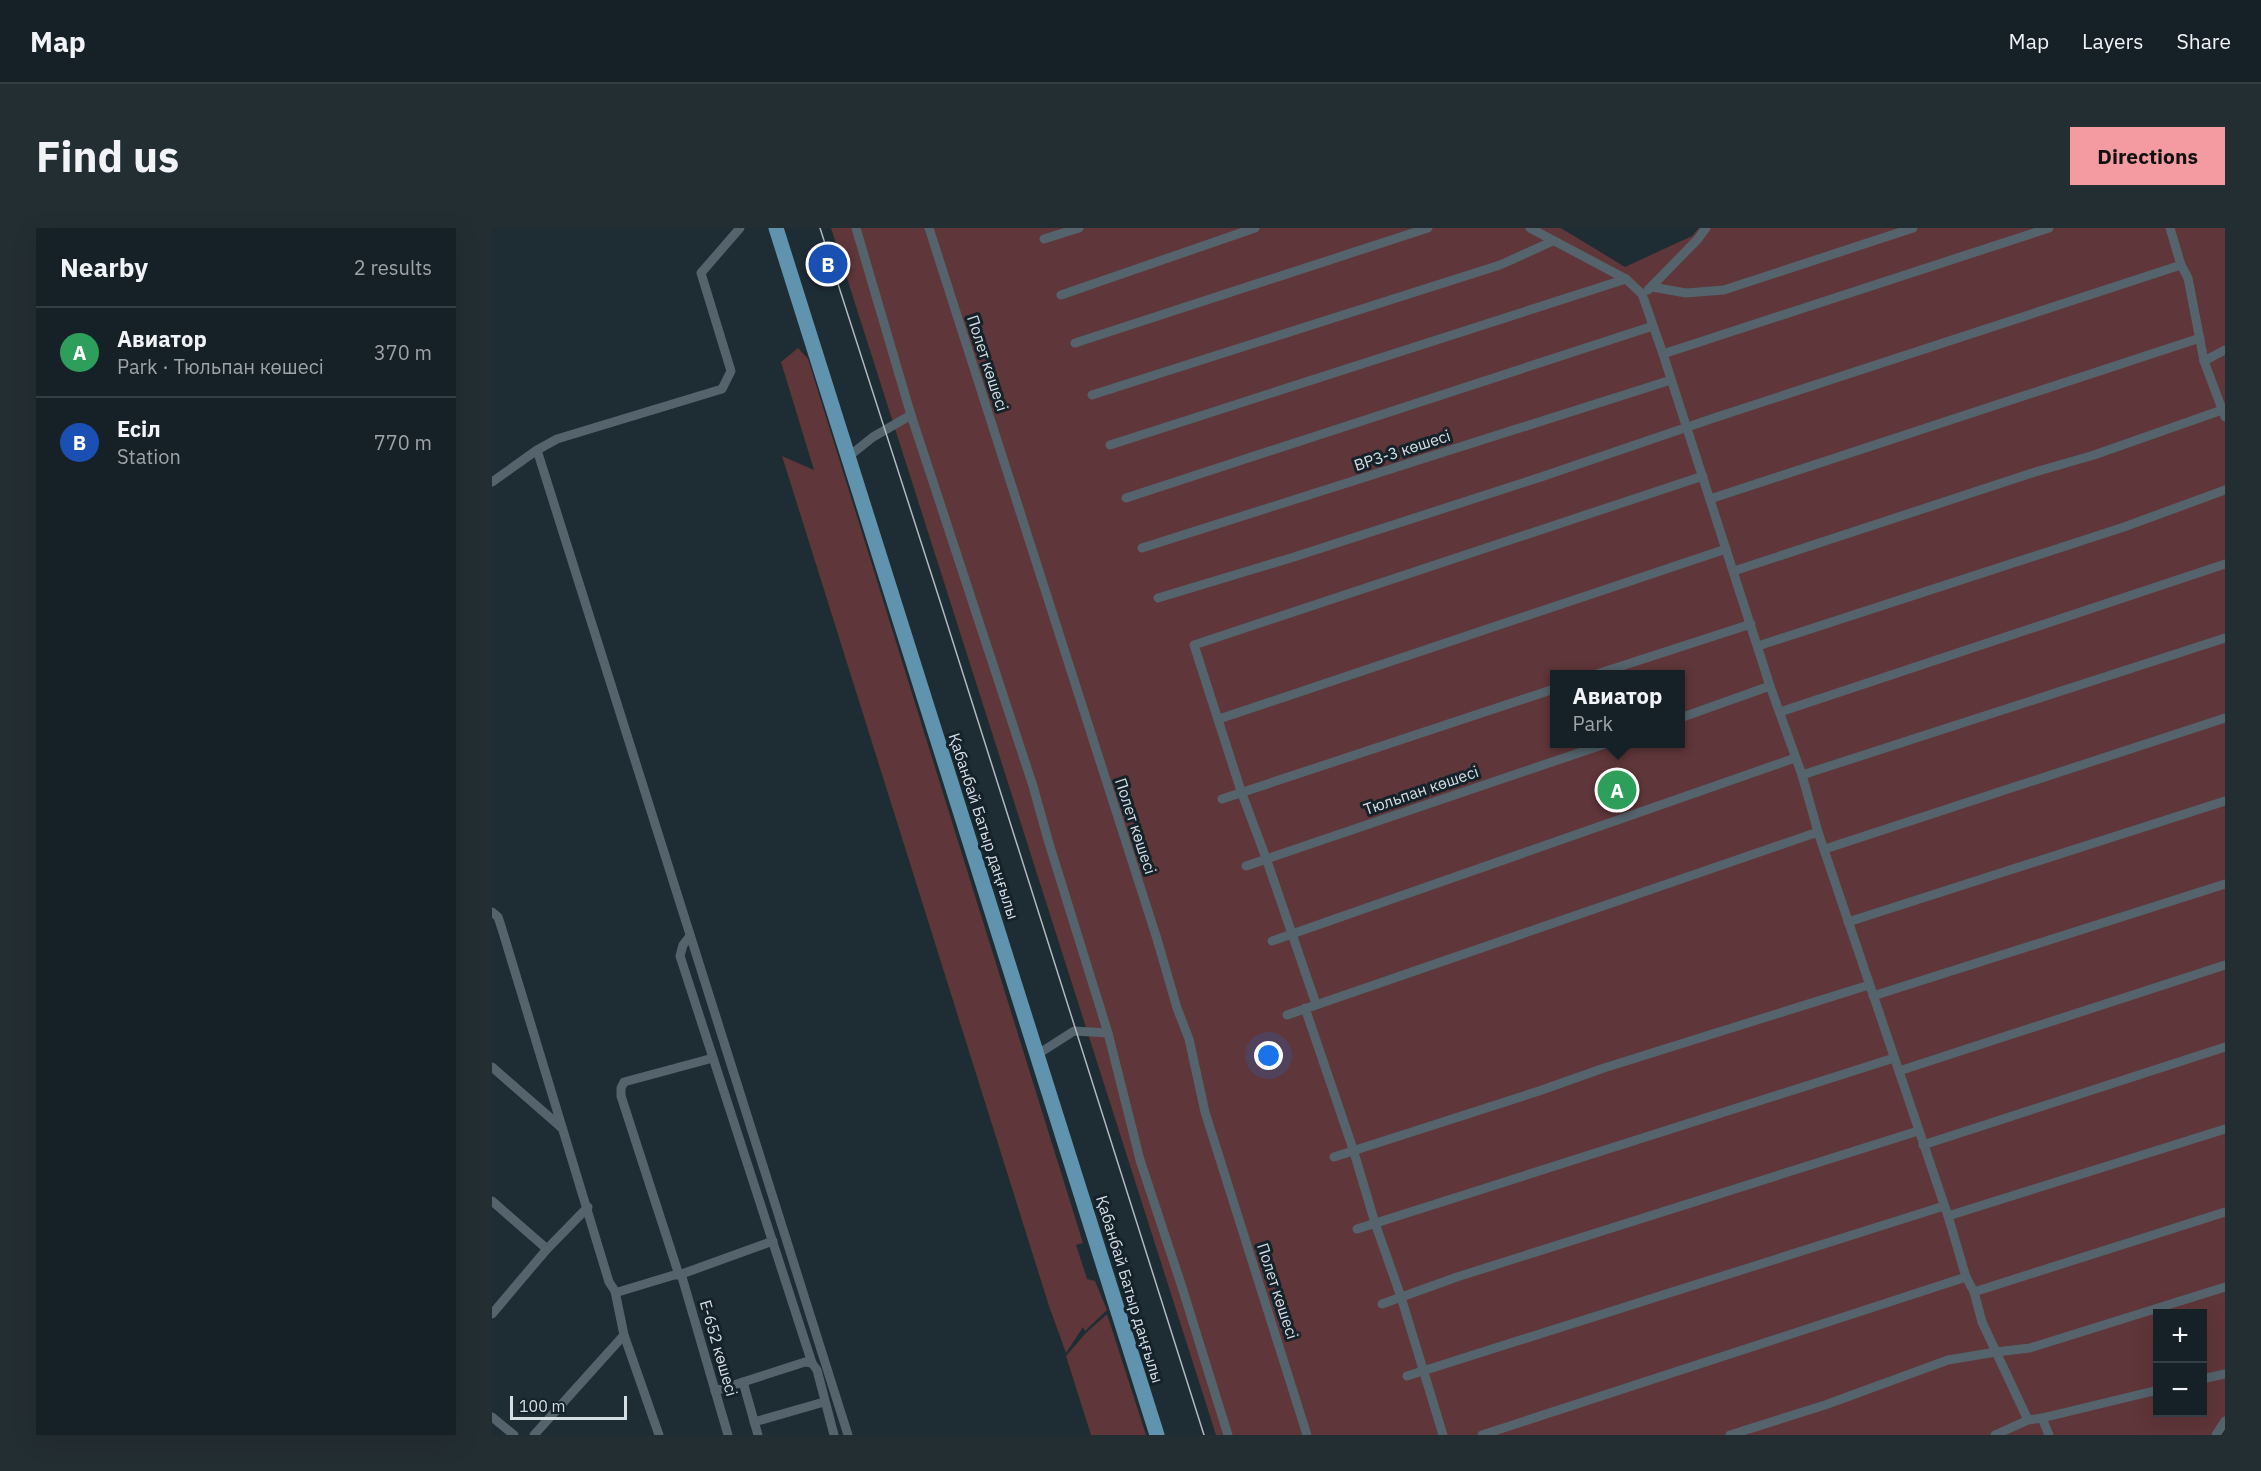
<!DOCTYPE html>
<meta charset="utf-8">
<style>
:root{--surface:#162127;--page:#232e33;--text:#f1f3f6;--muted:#9ea3a7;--line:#353e44;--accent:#f49aa1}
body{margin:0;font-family:"IBM Plex Sans",sans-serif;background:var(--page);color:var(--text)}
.controls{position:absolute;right:18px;bottom:18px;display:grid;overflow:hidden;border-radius:0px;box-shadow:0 6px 24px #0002}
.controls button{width:54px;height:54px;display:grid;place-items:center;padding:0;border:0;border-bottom:2px solid var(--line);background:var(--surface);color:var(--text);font:30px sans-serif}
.scale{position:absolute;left:18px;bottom:15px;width:117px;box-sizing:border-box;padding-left:6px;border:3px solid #d5dee3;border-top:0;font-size:16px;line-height:21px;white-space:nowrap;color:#d5dee3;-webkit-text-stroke:4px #15222a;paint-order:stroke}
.you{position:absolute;left:777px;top:828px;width:21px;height:21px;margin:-15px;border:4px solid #fff;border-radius:50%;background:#1a73e8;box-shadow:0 0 0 9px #1a73e833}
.badge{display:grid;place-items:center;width:39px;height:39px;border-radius:50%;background:var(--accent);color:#fff;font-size:20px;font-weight:700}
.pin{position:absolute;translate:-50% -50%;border:3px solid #fff;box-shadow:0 2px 6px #0006}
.popup{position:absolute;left:1058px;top:442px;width:135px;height:78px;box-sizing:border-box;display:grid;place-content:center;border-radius:0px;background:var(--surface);filter:drop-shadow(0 2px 4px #0005);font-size:20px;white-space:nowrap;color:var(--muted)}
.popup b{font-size:22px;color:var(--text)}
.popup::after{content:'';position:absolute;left:50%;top:100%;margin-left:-12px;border:12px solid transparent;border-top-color:var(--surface)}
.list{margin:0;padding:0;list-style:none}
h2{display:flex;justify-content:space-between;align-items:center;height:78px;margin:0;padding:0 24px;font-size:26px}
h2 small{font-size:20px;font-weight:400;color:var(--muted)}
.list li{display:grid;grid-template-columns:39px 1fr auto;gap:18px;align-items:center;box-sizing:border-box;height:90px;padding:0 24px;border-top:2px solid var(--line)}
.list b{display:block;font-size:22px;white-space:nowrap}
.list p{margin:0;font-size:20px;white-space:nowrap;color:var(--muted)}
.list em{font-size:20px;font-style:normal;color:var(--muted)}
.map{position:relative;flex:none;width:1733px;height:1207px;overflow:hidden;border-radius:0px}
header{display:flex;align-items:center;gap:36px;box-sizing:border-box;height:84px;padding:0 30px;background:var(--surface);border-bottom:2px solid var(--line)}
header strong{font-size:28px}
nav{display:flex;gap:33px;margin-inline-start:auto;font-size:21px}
.intro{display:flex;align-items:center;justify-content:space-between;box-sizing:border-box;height:144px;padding:0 36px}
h1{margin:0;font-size:42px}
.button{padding:15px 27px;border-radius:0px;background:var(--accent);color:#111;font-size:21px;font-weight:700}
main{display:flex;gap:36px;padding:0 36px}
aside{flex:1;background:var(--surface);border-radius:0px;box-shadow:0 6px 24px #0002}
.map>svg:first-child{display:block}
.green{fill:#5f3639;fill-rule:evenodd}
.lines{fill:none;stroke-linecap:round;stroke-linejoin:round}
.minor{stroke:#54636c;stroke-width:9}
.primary{stroke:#6094ae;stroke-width:15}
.tram{stroke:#afb9be;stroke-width:1.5}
.labels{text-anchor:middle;stroke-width:6;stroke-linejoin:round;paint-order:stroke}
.street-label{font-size:16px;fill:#d5dee3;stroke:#15222a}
</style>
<header>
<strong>Map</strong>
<nav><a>Map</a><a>Layers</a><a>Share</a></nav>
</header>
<div class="intro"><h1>Find us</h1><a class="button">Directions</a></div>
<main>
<aside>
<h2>Nearby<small>2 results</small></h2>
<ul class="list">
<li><span class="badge" style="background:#2e9e5b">A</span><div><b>Авиатор</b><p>Park · Тюльпан көшесі</p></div><em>370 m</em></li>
<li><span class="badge" style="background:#1a4fb4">B</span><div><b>Есіл</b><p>Station</p></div><em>770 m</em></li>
</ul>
</aside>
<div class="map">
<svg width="1733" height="1207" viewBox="0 0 1733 1207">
<rect width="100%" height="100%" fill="#1e2c34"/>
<!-- green -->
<g class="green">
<path d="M339 0H1069L1133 39 1200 8 1207 0H1733V1197L1727 1207H724ZM1062 446H1188V516H1062ZM1666 1086H1710V1184H1666Z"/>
<path d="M306 120 316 131 591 1015 584 1017 595 1051 603 1053 615 1082 593 1103 591 1099 574 1125 557 1078 290 228 322 242 289 134Z"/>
<path d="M615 1086 654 1207H599L574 1128 594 1105Z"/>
</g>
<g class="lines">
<!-- minor -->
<g class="minor">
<path d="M248 0 209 45 239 143 230 161 65 211 45 222 356 1207"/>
<path d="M364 0 419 187 541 558 556 612 616 805 648 932 689 1056 736 1207"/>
<path d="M437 0 665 711 685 780 697 811 713 884 815 1207"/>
<path d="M1038 0 1134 51 1150 66 1171 126 1278 458 1310 547 1326 604 1456 988 1474 1049 1482 1064 1490 1094 1536 1192"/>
<path d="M1678 0 1689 37 1696 50 1712 133 1733 189"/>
<path d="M552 11 587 0"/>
<path d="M1160 59 1194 65 1232 62 1421 0"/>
<path d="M1156 62 1205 12 1214 0"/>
<path d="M569 67 763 0"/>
<path d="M583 115 936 0"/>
<path d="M1171 126 1557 0"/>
<path d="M1712 133 1733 122"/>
<path d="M600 167 1008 37 1061 13"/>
<path d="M618 217 1134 51"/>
<path d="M356 229 381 209 419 187"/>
<path d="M0 254 45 222"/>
<path d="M634 270 1161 98"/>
<path d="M1218 271 1708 110"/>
<path d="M650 320 1179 152"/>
<path d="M1242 343 1540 245 1602 227 1730 182"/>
<path d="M666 370 802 329 1049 249 1225 189 1689 37"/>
<path d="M1266 418 1632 299 1733 262"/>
<path d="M1105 446 1259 396"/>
<path d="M1288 484 1733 336"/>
<path d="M1188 490 1278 458"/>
<path d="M727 491 1234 321"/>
<path d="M1310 547 1733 410"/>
<path d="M730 571 1062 461"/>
<path d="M1333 621 1733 490"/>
<path d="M754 638 1113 516"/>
<path d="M0 684 6 689 10 701 117 1054 123 1063 126 1064 182 1047H187L190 1049 236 1207"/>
<path d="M1356 694 1733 573"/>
<path d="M198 708 191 717 188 728 320 1135"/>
<path d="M780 713 1303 530"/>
<path d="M1381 768 1733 656"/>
<path d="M824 776 774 630 749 563 702 417 1211 248"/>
<path d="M813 780 861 921 883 995 909 1069 951 1207"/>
<path d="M795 787 1326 604"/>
<path d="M546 826 582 803 616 805"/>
<path d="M221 830 132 854 129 860V868L187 1047 281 1013"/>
<path d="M0 839 70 900"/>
<path d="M1407 843 1733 737"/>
<path d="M1431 917 1733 819"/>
<path d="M842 929 1047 863 1112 840 1377 757"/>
<path d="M0 973 55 1021"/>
<path d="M1456 988 1733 901"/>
<path d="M865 1001 1402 830"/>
<path d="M123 1063 132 1107 167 1207"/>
<path d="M1482 1064 1733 984"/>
<path d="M890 1076 965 1049 1426 903"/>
<path d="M0 1086 55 1021 96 979"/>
<path d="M915 1148 1452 978"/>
<path d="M1710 1151 1733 1146"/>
<path d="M223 1163 251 1154"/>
<path d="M0 1189 22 1207"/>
<path d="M1550 1190 1666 1162"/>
<path d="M262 1194 332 1174"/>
<path d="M42 1207 132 1107"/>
<path d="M266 1207 251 1154 313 1134 320 1135 325 1142 342 1207"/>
<path d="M990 1207 1474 1049"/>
<path d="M1238 1207 1333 1177 1456 1132 1504 1124 1538 1120 1733 1059"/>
<path d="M1503 1207 1536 1192 1550 1190 1557 1207"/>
<path d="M1724 1207 1733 1193"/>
</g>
<!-- primary -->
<path class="primary" d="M284 0 665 1207"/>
<!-- tram -->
<path class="tram" d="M328 0 448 373 712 1207"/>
</g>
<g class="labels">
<!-- street labels -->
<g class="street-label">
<text transform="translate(496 135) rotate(72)" y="6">Полет көшесі</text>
<text transform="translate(910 222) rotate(-18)" y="6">ВРЗ-3 көшесі</text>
<text transform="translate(929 562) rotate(-19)" y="6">Тюльпан көшесі</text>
<text transform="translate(492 598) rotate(72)" y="6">Қабанбай Батыр даңғылы</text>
<text transform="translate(644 598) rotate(72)" y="6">Полет көшесі</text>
<text transform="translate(638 1061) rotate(73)" y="6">Қабанбай Батыр даңғылы</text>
<text transform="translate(786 1063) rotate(72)" y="6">Полет көшесі</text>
<text transform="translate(227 1120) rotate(74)" y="6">Е-652 көшесі</text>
</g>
</g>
</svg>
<div class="controls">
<button>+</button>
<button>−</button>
</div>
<div class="scale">100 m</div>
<div class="you"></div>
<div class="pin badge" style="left:1125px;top:562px;background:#2e9e5b">A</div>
<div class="popup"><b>Авиатор</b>Park</div>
<div class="pin badge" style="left:336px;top:36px;background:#1a4fb4">B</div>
</div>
</main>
